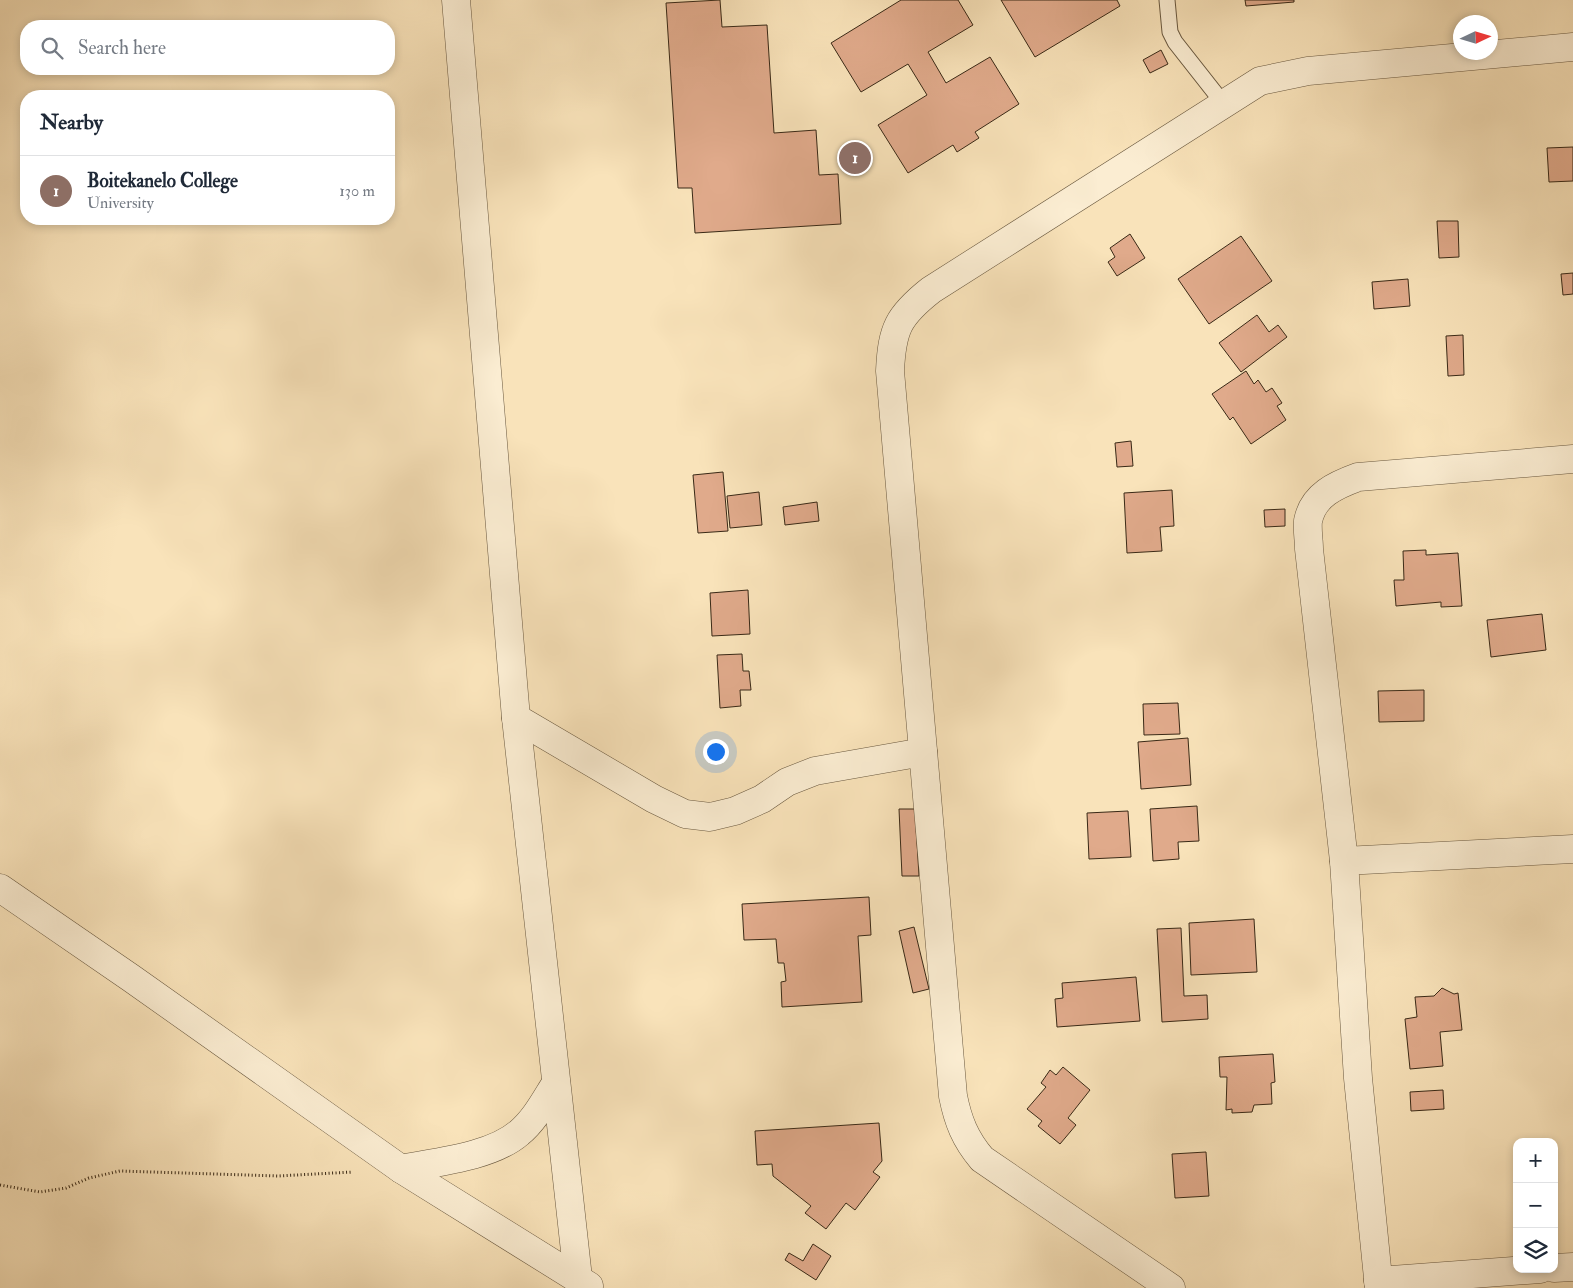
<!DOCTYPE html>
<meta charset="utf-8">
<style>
:root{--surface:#fff;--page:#f6f6f7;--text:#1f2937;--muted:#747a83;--line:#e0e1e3;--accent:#0f766e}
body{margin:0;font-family:"IM FELL Double Pica",serif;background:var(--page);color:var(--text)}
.controls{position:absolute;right:15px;bottom:15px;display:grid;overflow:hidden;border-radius:10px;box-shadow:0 2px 8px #0003}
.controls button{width:45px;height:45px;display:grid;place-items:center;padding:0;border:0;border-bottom:1px solid var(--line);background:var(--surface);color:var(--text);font:25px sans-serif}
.compass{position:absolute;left:1453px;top:15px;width:45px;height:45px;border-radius:50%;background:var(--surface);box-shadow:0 2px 8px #0003;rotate:86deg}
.you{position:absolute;left:715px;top:751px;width:18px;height:18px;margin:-12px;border:4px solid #fff;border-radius:50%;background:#1a73e8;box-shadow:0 0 0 8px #1a73e833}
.badge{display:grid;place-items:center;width:32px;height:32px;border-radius:50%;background:var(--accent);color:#fff;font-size:16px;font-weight:700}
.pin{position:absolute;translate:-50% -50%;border:2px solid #fff;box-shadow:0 1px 5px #0006}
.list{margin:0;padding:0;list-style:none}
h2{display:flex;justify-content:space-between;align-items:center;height:65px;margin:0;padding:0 20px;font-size:21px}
h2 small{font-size:16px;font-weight:400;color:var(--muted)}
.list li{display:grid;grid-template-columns:32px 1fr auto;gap:15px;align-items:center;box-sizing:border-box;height:70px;padding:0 20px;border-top:1px solid var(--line)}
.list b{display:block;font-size:19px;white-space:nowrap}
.list p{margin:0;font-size:16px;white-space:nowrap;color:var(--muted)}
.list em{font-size:16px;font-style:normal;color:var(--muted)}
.icon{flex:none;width:28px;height:28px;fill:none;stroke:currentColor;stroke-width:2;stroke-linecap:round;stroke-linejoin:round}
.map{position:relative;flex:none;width:1573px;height:1288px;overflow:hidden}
.search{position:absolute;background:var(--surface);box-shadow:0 2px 8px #0003;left:20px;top:20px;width:375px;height:55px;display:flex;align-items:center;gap:12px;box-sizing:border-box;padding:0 18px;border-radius:20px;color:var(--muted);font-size:19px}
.panel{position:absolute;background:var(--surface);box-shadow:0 2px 8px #0003;left:20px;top:90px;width:375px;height:135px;border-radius:20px}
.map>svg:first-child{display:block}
.building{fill:#e0aa8b;stroke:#392916}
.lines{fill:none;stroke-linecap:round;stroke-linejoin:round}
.lane-casing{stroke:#69583f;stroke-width:17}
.street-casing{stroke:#69583f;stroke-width:29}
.path{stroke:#392916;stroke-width:3;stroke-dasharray:1 2.5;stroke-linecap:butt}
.lane{stroke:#fbedd2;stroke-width:15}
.street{stroke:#fbedd2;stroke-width:28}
</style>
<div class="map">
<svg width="1573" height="1288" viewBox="0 0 1573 1288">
<rect width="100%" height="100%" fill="#f9e3ba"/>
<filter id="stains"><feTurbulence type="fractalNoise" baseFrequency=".004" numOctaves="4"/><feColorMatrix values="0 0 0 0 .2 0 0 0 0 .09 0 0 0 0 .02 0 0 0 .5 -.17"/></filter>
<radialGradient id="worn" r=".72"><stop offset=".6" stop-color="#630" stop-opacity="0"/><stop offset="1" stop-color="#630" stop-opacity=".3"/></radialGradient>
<!-- building -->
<g class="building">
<path d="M720 0 722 27 767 25 774 133 816 130 819 175 838 174 841 224 695 233 692 188H678L666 3Z"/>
<path d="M901 0H958L973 25 928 52 946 83 990 57 1019 104 975 132 979 138 957 152 953 145 908 173 878 125 927 95 908 64 861 92 831 43Z"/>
<path d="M1001 0H1117L1120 6 1035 57Z"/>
<path d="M1245 0H1294V2L1246 6Z"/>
<path d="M1161 50 1168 64 1150 73 1143 60Z"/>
<path d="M1573 147V181L1549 182 1547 148Z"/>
<path d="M1437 221H1458L1459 257 1439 258Z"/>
<path d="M1130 234 1145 258 1117 276 1108 262 1115 257 1110 248Z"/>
<path d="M1241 236 1272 281 1209 324 1178 279Z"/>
<path d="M1573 273V294L1563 295 1561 274Z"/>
<path d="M1408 279 1410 306 1374 309 1372 282Z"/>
<path d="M1257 315 1269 332 1278 325 1287 337 1241 372 1219 343Z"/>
<path d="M1463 335 1464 375 1448 376 1446 336Z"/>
<path d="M1246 371 1254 384 1258 380 1266 392 1272 388 1282 403 1277 406 1286 420 1251 444 1233 417 1230 420 1212 394Z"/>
<path d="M1131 441 1133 466 1117 467 1115 443Z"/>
<path d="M723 472 728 531 698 533 693 475Z"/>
<path d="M1172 490 1174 526 1160 527 1162 551 1127 553 1124 493Z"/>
<path d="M759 492 762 525 730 528 727 496Z"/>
<path d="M817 502 819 521 785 525 783 507Z"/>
<path d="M1285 509V526L1265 527 1264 510Z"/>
<path d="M1426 550V555L1458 553 1462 606 1441 607V602L1396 606 1394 580H1404L1403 551Z"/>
<path d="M748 590 750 634 712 636 710 593Z"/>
<path d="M1542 614 1546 650 1491 657 1487 620Z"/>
<path d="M742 654 743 671H749L751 690H740L741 706 720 708 717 655Z"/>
<path d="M1424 690V721L1379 722 1378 691Z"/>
<path d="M1178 703 1180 734 1144 735 1143 704Z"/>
<path d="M1188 738 1191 785 1141 789 1138 742Z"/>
<path d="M1197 806 1199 841 1178 842 1179 859 1153 861 1150 809Z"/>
<path d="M899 809H915L919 876H902Z"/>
<path d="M1128 811 1131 857 1089 859 1087 813Z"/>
<path d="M869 897 871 935 858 936 862 1002 782 1007 781 982 786 981 784 963H778L776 939 744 940 742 904Z"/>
<path d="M1254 919 1257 972 1191 975 1189 923Z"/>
<path d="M914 927 929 989 913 993 899 931Z"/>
<path d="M1181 928 1184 996 1207 995 1208 1019 1162 1022 1157 929Z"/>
<path d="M1136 977 1140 1021 1057 1027 1055 999 1063 998 1062 983Z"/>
<path d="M1442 988 1454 994 1458 993 1462 1030 1440 1032 1443 1066 1410 1069 1405 1019 1417 1017 1415 997 1434 996Z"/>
<path d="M1273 1054 1275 1082 1271 1083 1272 1104 1254 1105 1252 1112 1232 1113V1109L1226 1110 1227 1077H1220L1219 1057Z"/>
<path d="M1063 1067 1090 1090 1068 1118 1076 1125 1060 1144 1038 1126 1042 1121 1027 1109 1046 1087 1041 1083 1050 1070 1056 1075Z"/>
<path d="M1443 1090 1444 1109 1411 1111 1410 1092Z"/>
<path d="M879 1123 882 1161 873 1172 880 1177 855 1210 846 1203 826 1229 805 1213 811 1206 773 1176 772 1164 757 1165 755 1131Z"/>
<path d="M1206 1152 1209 1196 1175 1198 1172 1154Z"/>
<path d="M813 1244 831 1256 816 1280 785 1260 789 1253 803 1261Z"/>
</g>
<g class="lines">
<defs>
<path id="lane" d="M1167 0 1170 32 1175 42 1223 103"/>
<g id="street">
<path d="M456 0 516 718 578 1278"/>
<path d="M516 718 654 799 685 814 710 817 735 811 762 799 787 782 815 771 923 752"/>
<path d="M1344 861 1573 849"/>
<path d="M0 888 131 978 401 1169 589 1286"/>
<path d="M401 1169C436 1162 491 1157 519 1133 535 1120 545 1100 556 1083"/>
<path d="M1554 1268 1573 1267"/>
<path d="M1378 1281 1540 1269"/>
<path d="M1171 1288 982 1159C965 1139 958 1121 953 1096L890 371C892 329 898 316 931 290L1260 81 1308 71 1573 47"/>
<path d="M1379 1288 1358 1078 1344 861 1309 549C1309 540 1307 530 1308 521 1313 495 1336 485 1358 477L1573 459"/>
</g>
</defs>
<!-- lane casing -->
<use href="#lane" class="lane-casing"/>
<!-- street casing -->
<use href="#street" class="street-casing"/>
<!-- path -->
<path class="path" d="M0 1185 40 1192 66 1188 89 1178 120 1171 278 1176 353 1172"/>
<!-- lane -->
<use href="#lane" class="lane"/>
<!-- street -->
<use href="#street" class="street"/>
</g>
<rect width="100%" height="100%" filter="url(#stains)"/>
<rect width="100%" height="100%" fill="url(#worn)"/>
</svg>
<div class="controls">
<button>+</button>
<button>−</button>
<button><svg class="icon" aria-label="layers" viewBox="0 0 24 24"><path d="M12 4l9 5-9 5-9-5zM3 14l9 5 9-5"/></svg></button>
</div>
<svg class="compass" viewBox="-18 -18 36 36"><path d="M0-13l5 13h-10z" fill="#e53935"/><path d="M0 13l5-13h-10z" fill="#747a83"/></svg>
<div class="you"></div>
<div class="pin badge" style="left:855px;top:158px;background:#8d6e63">1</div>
<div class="search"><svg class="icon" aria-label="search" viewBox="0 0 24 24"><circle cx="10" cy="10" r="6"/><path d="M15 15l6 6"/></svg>Search here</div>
<section class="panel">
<h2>Nearby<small></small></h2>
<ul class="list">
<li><span class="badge" style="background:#8d6e63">1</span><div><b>Boitekanelo College</b><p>University</p></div><em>130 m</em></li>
</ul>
</section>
</div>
